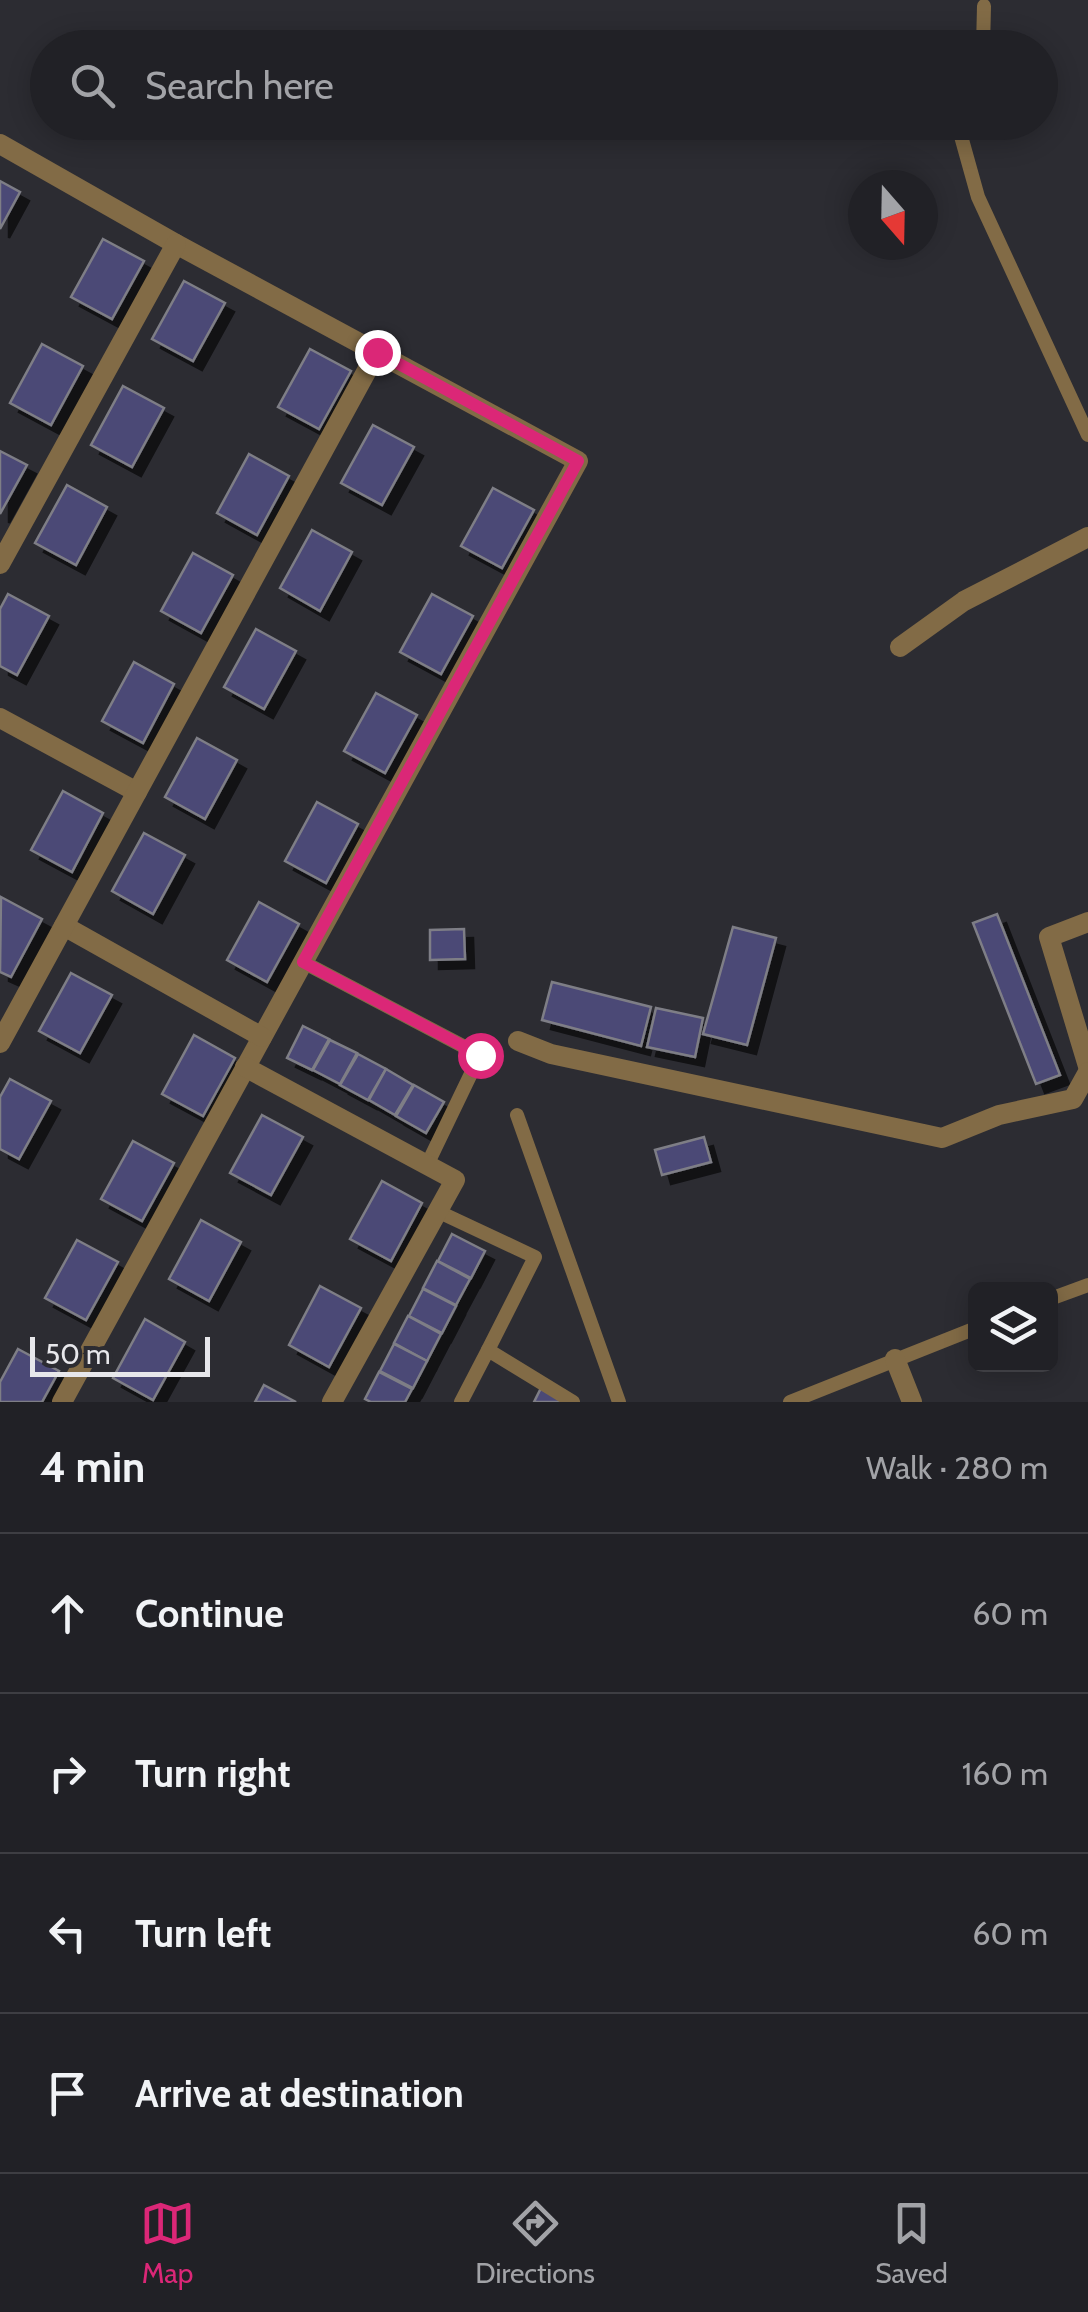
<!DOCTYPE html>
<meta charset="utf-8">
<style>
:root{--surface:#212126;--page:#29292e;--text:#f1f3f6;--muted:#a2a3a7;--line:#3e3e43;--accent:#db2777}
body{margin:0;font-family:Cabin,sans-serif;background:var(--page);color:var(--text)}
.controls{position:absolute;right:30px;bottom:30px;display:grid;overflow:hidden;border-radius:15px;box-shadow:0 5px 25px #0003}
.controls button{width:90px;height:90px;display:grid;place-items:center;padding:0;border:0;border-bottom:2px solid var(--line);background:var(--surface);color:var(--text);font:50px sans-serif}
.compass{position:absolute;left:848px;top:170px;width:90px;height:90px;border-radius:50%;background:var(--surface);box-shadow:0 5px 25px #0003;rotate:160deg}
.scale{position:absolute;left:30px;bottom:25px;width:180px;box-sizing:border-box;padding-left:10px;border:5px solid #e7e7eb;border-top:0;font-size:28px;line-height:35px;white-space:nowrap;color:#e7e7eb;-webkit-text-stroke:8px #2c2c32;paint-order:stroke}
.stop{position:absolute;width:30px;height:30px;margin:-22px;border:8px solid #db2777;border-radius:50%;background:#fff}
.stop.end{background:#db2777;border-color:#fff;box-shadow:0 2px 10px #0008}
.list{margin:0;padding:0;list-style:none}
h2{display:flex;justify-content:space-between;align-items:center;height:130px;margin:0;padding:0 40px;font-size:42px}
h2 small{font-size:32px;font-weight:400;color:var(--muted)}
.list li{display:grid;grid-template-columns:65px 1fr auto;gap:30px;align-items:center;box-sizing:border-box;height:160px;padding:0 40px;border-top:2px solid var(--line)}
.list b{display:block;font-size:38px;white-space:nowrap}
.list em{font-size:32px;font-style:normal;color:var(--muted)}
.icon{flex:none;width:55px;height:55px;fill:none;stroke:currentColor;stroke-width:2;stroke-linecap:round;stroke-linejoin:round}
.map{position:relative;flex:none;width:1088px;height:1402px;overflow:hidden}
.search{position:absolute;background:var(--surface);box-shadow:0 5px 25px #0003;left:30px;right:30px;top:30px;height:110px;display:flex;align-items:center;gap:25px;box-sizing:border-box;padding:0 35px;border-radius:55px;color:var(--muted);font-size:38px}
.sheet{height:770px;background:var(--surface)}
nav{display:flex;justify-content:space-around;align-items:center;box-sizing:border-box;height:140px;border-top:2px solid var(--line);background:var(--surface);font-size:28px;color:var(--muted)}
nav a{display:grid;justify-items:center;gap:5px}
nav .on{color:var(--accent)}
.map>svg:first-child{display:block}
.building{fill:#4c4876;stroke:#7e7e86;stroke-width:2.5;filter:url(#shadow)}
.lines{fill:none;stroke-linecap:round;stroke-linejoin:round}
.service{stroke:#826b46;stroke-width:14}
.minor{stroke:#826b46;stroke-width:20}
.route{stroke:#db2777;stroke-width:12}
</style>
<div class="map">
<svg width="1088" height="1402" viewBox="0 0 1088 1402">
<defs>
<filter id="shadow"><feDropShadow dx="9" dy="9" stdDeviation="0" flood-color="#0009"/></filter>
</defs>
<rect width="100%" height="100%" fill="#2c2c32"/>
<!-- building -->
<g class="building">
<path d="M0 181 20 192 0 229Z"/>
<path d="M103 239 144 261 112 319 71 297Z"/>
<path d="M184 281 225 303 193 361 152 339Z"/>
<path d="M42 344 83 366 51 425 10 403Z"/>
<path d="M310 349 351 371 319 429 278 407Z"/>
<path d="M123 386 164 408 132 467 91 445Z"/>
<path d="M373 425 414 447 382 505 341 483Z"/>
<path d="M0 451 27 465 0 514Z"/>
<path d="M249 454 289 476 257 535 217 513Z"/>
<path d="M67 485 107 507 76 565 35 543Z"/>
<path d="M493 488 534 510 502 568 461 546Z"/>
<path d="M312 530 352 552 320 611 280 588Z"/>
<path d="M193 553 233 575 201 633 161 611Z"/>
<path d="M8 594 49 616 17 675 0 666V609Z"/>
<path d="M432 594 473 616 441 674 400 652Z"/>
<path d="M256 629 296 651 264 709 224 687Z"/>
<path d="M134 662 174 684 143 743 102 721Z"/>
<path d="M376 693 417 715 385 773 344 751Z"/>
<path d="M197 738 237 760 205 819 165 797Z"/>
<path d="M63 791 103 813 72 872 31 850Z"/>
<path d="M317 802 358 824 326 883 285 861Z"/>
<path d="M144 833 185 855 153 914 112 891Z"/>
<path d="M1 897 42 919 11 977 0 972Z"/>
<path d="M259 902 299 924 267 982 227 960Z"/>
<path d="M997 914 1060 1075 1036 1084 973 923Z"/>
<path d="M733 927 776 938 747 1045 703 1034Z"/>
<path d="M464 929 465 959 430 960V930Z"/>
<path d="M71 973 112 995 80 1053 39 1031Z"/>
<path d="M552 982 651 1007 641 1046 542 1020Z"/>
<path d="M656 1008 703 1018 695 1057 647 1047Z"/>
<path d="M303 1026 329 1039 312 1070 287 1058Z"/>
<path d="M194 1035 235 1058 203 1116 162 1094Z"/>
<path d="M330 1040 357 1053 340 1084 313 1070Z"/>
<path d="M358 1054 386 1069 368 1100 340 1085Z"/>
<path d="M386 1069 413 1085 395 1115 369 1100Z"/>
<path d="M10 1079 51 1101 19 1159 0 1149V1097Z"/>
<path d="M414 1085 444 1102 426 1133 396 1116Z"/>
<path d="M262 1115 303 1137 271 1195 230 1173Z"/>
<path d="M704 1137 711 1162 662 1175 655 1150Z"/>
<path d="M133 1141 174 1163 142 1221 101 1199Z"/>
<path d="M382 1181 422 1203 391 1261 350 1239Z"/>
<path d="M201 1220 241 1242 209 1301 169 1279Z"/>
<path d="M452 1234 485 1251 471 1278 438 1261Z"/>
<path d="M77 1240 118 1262 86 1320 45 1298Z"/>
<path d="M437 1261 470 1279 456 1305 423 1288Z"/>
<path d="M320 1286 361 1308 329 1367 289 1345Z"/>
<path d="M423 1289 456 1306 442 1333 409 1316Z"/>
<path d="M408 1316 441 1334 427 1361 394 1343Z"/>
<path d="M145 1319 185 1342 153 1400 113 1378Z"/>
<path d="M394 1344 427 1361 413 1388 380 1371Z"/>
<path d="M18 1349 59 1371 42 1402H0V1382Z"/>
<path d="M379 1372 412 1389 405 1402H371L365 1399Z"/>
<path d="M264 1385 296 1402H255Z"/>
<path d="M541 1388 567 1402H534Z"/>
</g>
<g class="lines">
<!-- service -->
<g class="service">
<path d="M983 48 984 6"/>
<path d="M961 122 959 129 978 197 1088 435"/>
<path d="M303 962 480 1055 427 1165"/>
<path d="M517 1115 619 1402"/>
<path d="M437 1211 535 1257 488 1350"/>
<path d="M1050 1299 1088 1285"/>
<path d="M461 1402 488 1350 573 1402"/>
<path d="M790 1402 976 1328"/>
</g>
<!-- minor -->
<g class="minor">
<path d="M0 144 176 244 578 461 62 1402"/>
<path d="M0 564 176 244"/>
<path d="M900 647 964 601 1088 537"/>
<path d="M0 718 137 792"/>
<path d="M1088 922 1049 937 1088 1066"/>
<path d="M64 926 262 1037"/>
<path d="M518 1041 551 1054 942 1138 999 1115 1073 1099 1088 1072"/>
<path d="M0 1043 377 352"/>
<path d="M245 1067 455 1180 332 1402"/>
<path d="M895 1359 912 1402"/>
</g>
</g>
<g class="lines">
<!-- route -->
<path class="route" d="M377 352 578 461 303 962 480 1055"/>
</g>
</svg>
<div class="controls">
<button><svg class="icon" aria-label="layers" viewBox="0 0 24 24"><path d="M12 4l9 5-9 5-9-5zM3 14l9 5 9-5"/></svg></button>
</div>
<svg class="compass" viewBox="-18 -18 36 36"><path d="M0-13l5 13h-10z" fill="#e53935"/><path d="M0 13l5-13h-10z" fill="#a2a3a7"/></svg>
<div class="scale">50 m</div>
<div class="stop" style="left:480px;top:1055px"></div>
<div class="stop end" style="left:377px;top:352px"></div>
<div class="search"><svg class="icon" aria-label="search" viewBox="0 0 24 24"><circle cx="10" cy="10" r="6"/><path d="M15 15l6 6"/></svg>Search here</div>
</div>
<section class="sheet">
<h2>4 min<small>Walk · 280 m</small></h2>
<ul class="list">
<li><svg class="icon" aria-label="ahead" viewBox="0 0 24 24"><path d="M12 20V5M6 11l6-6 6 6"/></svg><div><b>Continue</b></div><em>60 m</em></li>
<li><svg class="icon" aria-label="right" viewBox="0 0 24 24"><path d="M7 20v-9h11M14 6l5 5-5 5"/></svg><div><b>Turn right</b></div><em>160 m</em></li>
<li><svg class="icon" aria-label="left" viewBox="0 0 24 24"><path d="M17 20v-9H6M10 6l-5 5 5 5"/></svg><div><b>Turn left</b></div><em>60 m</em></li>
<li><svg class="icon" aria-label="arrive" viewBox="0 0 24 24"><path d="M6 21V4h12l-3 4 3 4H6"/></svg><div><b>Arrive at destination</b></div></li>
</ul>
</section>
<nav>
<a class="on"><svg class="icon" aria-label="map" viewBox="0 0 24 24"><path d="M3 6l6-2 6 2 6-2v14l-6 2-6-2-6 2zM9 4v14M15 6v14"/></svg>Map</a>
<a><svg class="icon" aria-label="directions" viewBox="0 0 24 24"><path d="M12 3l9 9-9 9-9-9zM9 14v-3h6M13 9l2 2-2 2"/></svg>Directions</a>
<a><svg class="icon" aria-label="saved" viewBox="0 0 24 24"><path d="M7 4h10v16l-5-4-5 4z"/></svg>Saved</a>
</nav>
